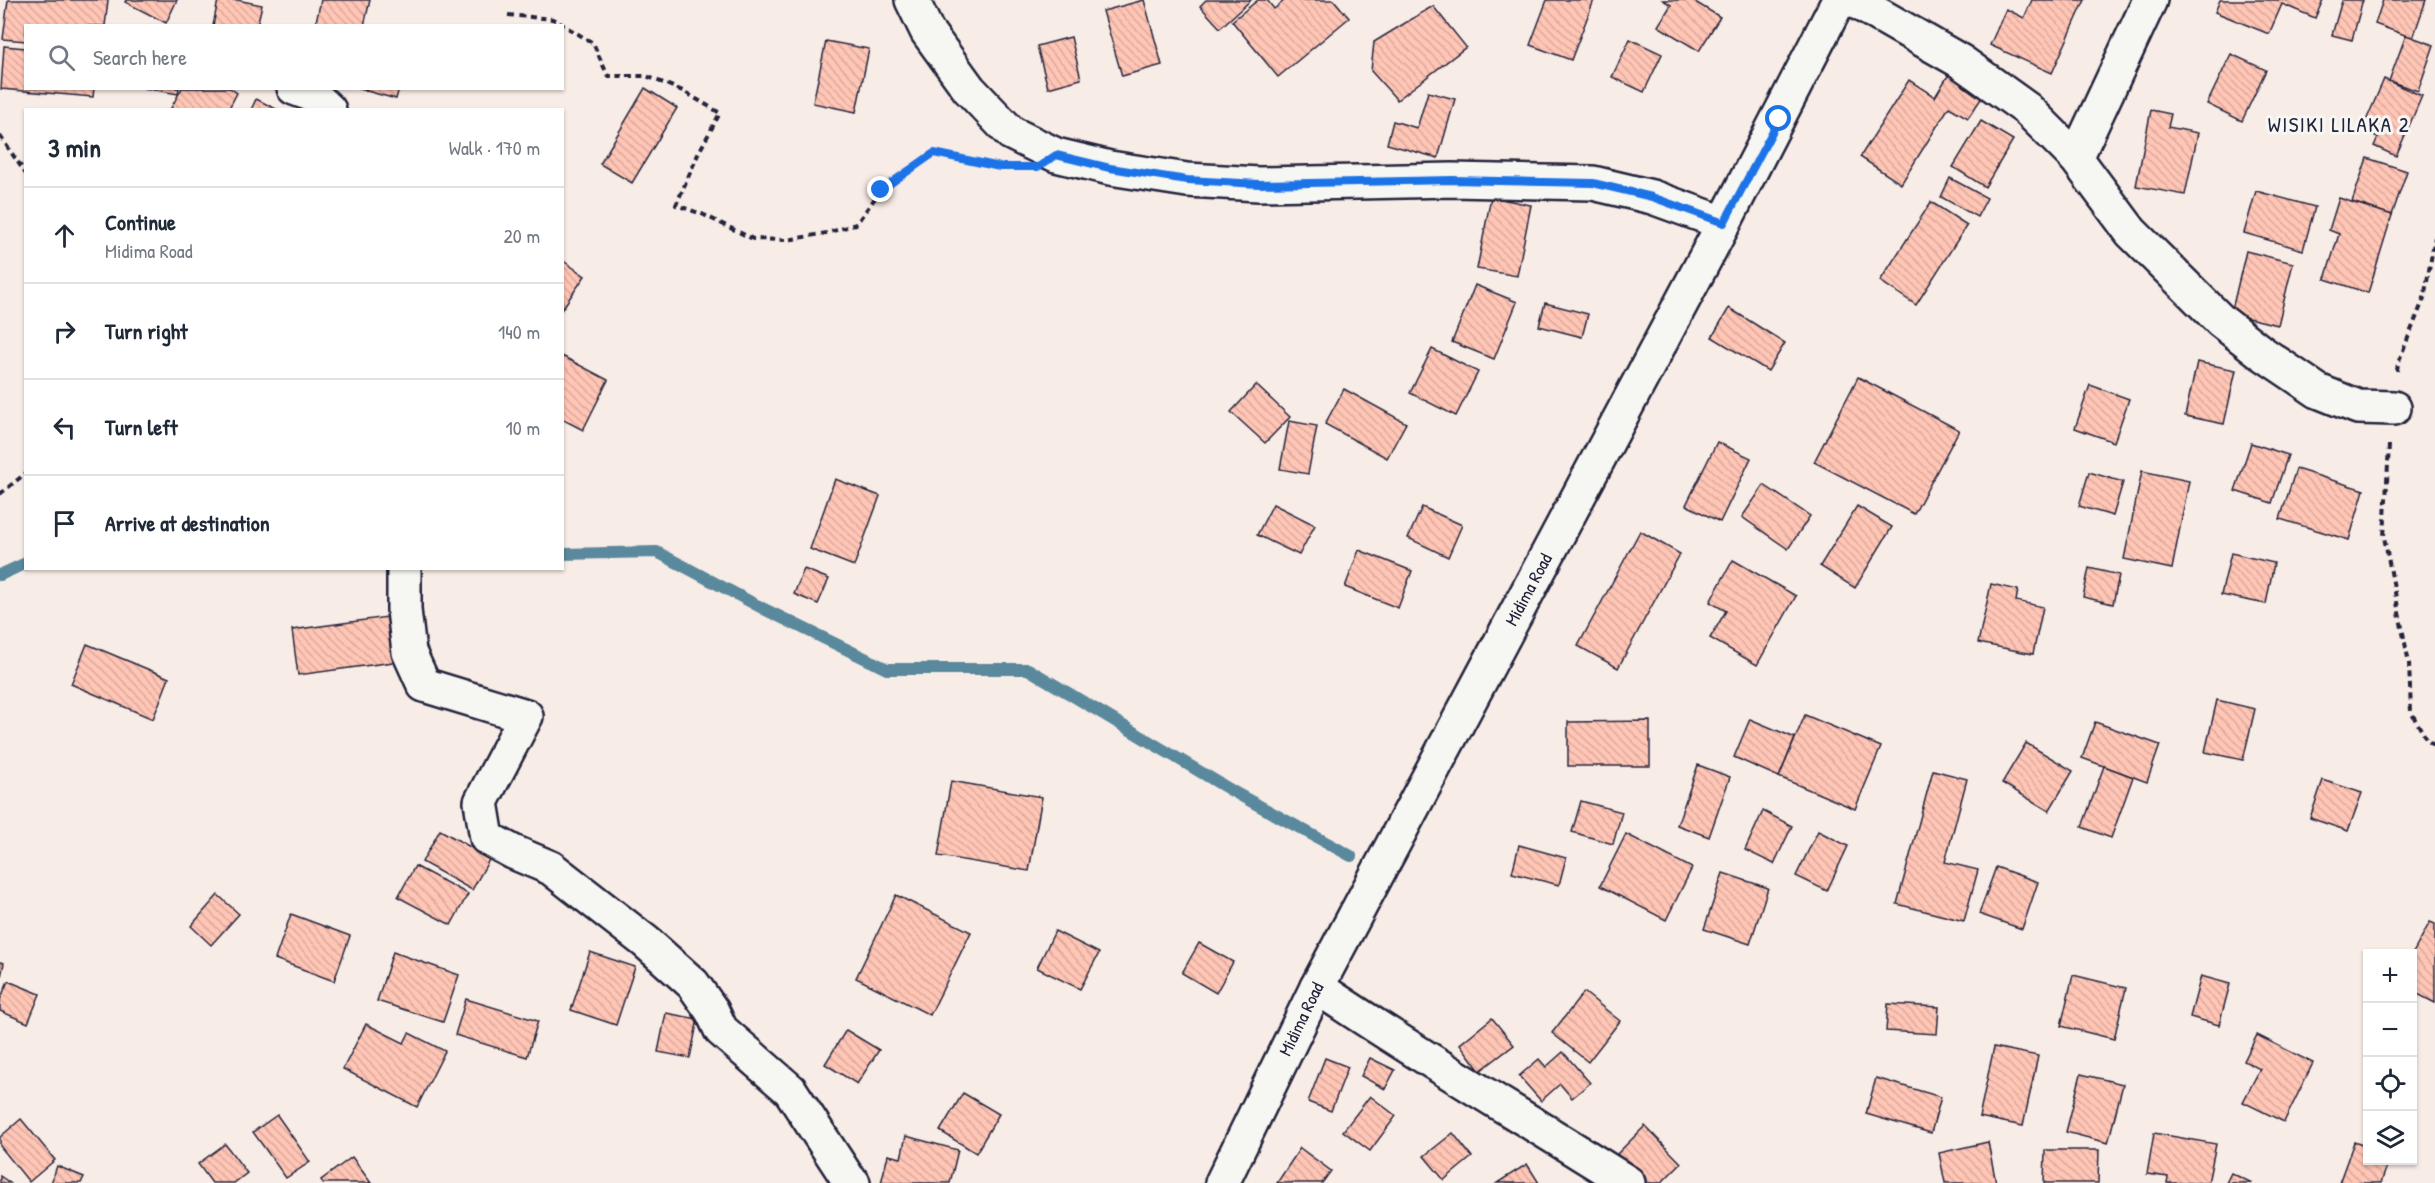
<!DOCTYPE html>
<meta charset="utf-8">
<style>
:root{--surface:#fff;--page:#f6f6f7;--text:#1f2937;--muted:#747a83;--line:#e0e1e3}
body{margin:0;font-family:"Patrick Hand",sans-serif;background:var(--page);color:var(--text)}
.controls{position:absolute;right:18px;bottom:18px;display:grid;overflow:hidden;border-radius:0px;box-shadow:0 2px 4px #0004}
.controls button{width:54px;height:54px;display:grid;place-items:center;padding:0;border:0;border-bottom:2px solid var(--line);background:var(--surface);color:var(--text);font:30px sans-serif}
.stop{position:absolute;width:18px;height:18px;margin:-14px;border:4px solid #1a73e8;border-radius:50%;background:#fff}
.stop.end{background:#1a73e8;border-color:#fff;box-shadow:0 2px 6px #0008}
.list{margin:0;padding:0;list-style:none}
h2{display:flex;justify-content:space-between;align-items:center;height:78px;margin:0;padding:0 24px;font-size:26px}
h2 small{font-size:20px;font-weight:400;color:var(--muted)}
.list li{display:grid;grid-template-columns:39px 1fr auto;gap:18px;align-items:center;box-sizing:border-box;height:96px;padding:0 24px;border-top:2px solid var(--line)}
.list b{display:block;font-size:22px;white-space:nowrap}
.list p{margin:0;font-size:20px;white-space:nowrap;color:var(--muted)}
.list em{font-size:20px;font-style:normal;color:var(--muted)}
.icon{flex:none;width:33px;height:33px;fill:none;stroke:currentColor;stroke-width:2;stroke-linecap:round;stroke-linejoin:round}
.map{position:relative;flex:none;width:2435px;height:1183px;overflow:hidden}
.search{position:absolute;background:var(--surface);box-shadow:0 2px 4px #0004;left:24px;top:24px;width:540px;height:66px;display:flex;align-items:center;gap:15px;box-sizing:border-box;padding:0 21px;border-radius:0px;color:var(--muted);font-size:22px}
.panel{position:absolute;background:var(--surface);box-shadow:0 2px 4px #0004;left:24px;top:108px;width:540px;height:462px;border-radius:0px}
.map>svg:first-child{display:block}
.lines{fill:none;stroke-linecap:round;stroke-linejoin:round}
.stream{stroke:#5a899d;stroke-width:12}
.building{fill:url(#building-back-hatch);stroke:#22223b;stroke-width:1.5}
.minor-casing{stroke:#22223b;stroke-width:38}
.primary-casing{stroke:#22223b;stroke-width:38}
.path{stroke:#22223b;stroke-width:4;stroke-dasharray:6 4.5;stroke-linecap:butt}
.minor{stroke:#f6f6f2;stroke-width:33}
.primary{stroke:#f6f6f2;stroke-width:33}
.route{stroke:#1a73e8;stroke-width:8}
.labels{text-anchor:middle;stroke-width:6;stroke-linejoin:round;paint-order:stroke}
.street-label{font-size:18px;fill:#22223b;stroke:#f6f6f2}
.quarter-label{font-size:21px;letter-spacing:1.5px;fill:#22223b;stroke:#f6f6f2}
</style>
<div class="map">
<svg width="2435" height="1183" viewBox="0 0 2435 1183">
<defs>
<pattern id="building-back-hatch" width="6" height="6" patternUnits="userSpaceOnUse" patternTransform="scale(1.5)"><rect width="6" height="6" fill="#ffc5b5"/><path d="M-1 5l2 2M0 0l6 6M5-1l2 2" fill="none" stroke="#daa99d"/></pattern>
</defs>
<rect width="100%" height="100%" fill="#f8ece6"/>
<filter id="ink" filterUnits="userSpaceOnUse"><feTurbulence type="fractalNoise" baseFrequency=".0167" numOctaves="2"/><feDisplacementMap in="SourceGraphic" scale="12" xChannelSelector="R" yChannelSelector="G"/><feConvolveMatrix kernelMatrix="1 2 1 2 8 2 1 2 1" color-interpolation-filters="sRGB"/></filter>
<g filter="url(#ink)">
<g class="lines">
<!-- stream -->
<g class="stream">
<path d="M562 554 657 552 764 609 887 669H1028L1234 792 1351 856"/>
<path d="M0 575 26 563"/>
</g>
</g>
<!-- building -->
<g class="building">
<path d="M8 0H108L105 26H26V41L3 39Z"/>
<path d="M126 0H177L166 23 125 2Z"/>
<path d="M218 0H237L262 5 257 26H213Z"/>
<path d="M321 0H370L364 26H315Z"/>
<path d="M1144 0 1162 65 1122 76 1103 11Z"/>
<path d="M1206 0H1251L1220 28 1200 6Z"/>
<path d="M1258 0H1267L1274 9 1285 0H1334L1349 18 1278 77 1232 21Z"/>
<path d="M1547 0H1594L1571 60 1530 45Z"/>
<path d="M1663 0H1692L1720 17 1699 51 1658 26 1671 5Z"/>
<path d="M2032 0H2085L2052 73 1990 45 2006 9 2024 18Z"/>
<path d="M2220 0H2323L2315 18 2282 4 2269 34 2215 12Z"/>
<path d="M2342 0H2363L2352 40 2332 35Z"/>
<path d="M2383 0H2426L2413 38 2375 24Z"/>
<path d="M1433 6 1466 47 1397 100 1371 71 1374 42Z"/>
<path d="M2406 35 2434 45 2418 91 2389 81Z"/>
<path d="M1071 37 1081 79 1048 88 1037 46Z"/>
<path d="M1630 39 1662 54 1644 92 1612 77Z"/>
<path d="M826 41 869 49 856 112 813 103Z"/>
<path d="M4 46 26 48V88H94L93 97 1 89Z"/>
<path d="M2231 54 2266 70 2242 121 2207 104Z"/>
<path d="M1949 74 1983 96 1968 118 1949 107 1901 184 1860 157 1909 80 1935 97Z"/>
<path d="M2384 79 2422 96 2396 156 2374 146 2378 137 2362 130Z"/>
<path d="M143 88H179L178 94Z"/>
<path d="M182 88H230L237 93 228 110H174L171 108Z"/>
<path d="M356 88H399L396 99Z"/>
<path d="M645 88 677 108 632 183 600 164Z"/>
<path d="M1428 92 1455 99 1438 158 1387 144 1393 121 1417 128Z"/>
<path d="M256 99 278 110H251Z"/>
<path d="M2151 110 2171 114 2168 127 2198 133 2185 195 2136 186Z"/>
<path d="M1981 121 2013 140 1985 187 1953 167Z"/>
<path d="M2367 158 2407 171 2392 215 2352 202Z"/>
<path d="M1950 178 1987 198 1977 217 1941 197Z"/>
<path d="M2256 191 2315 207 2303 250 2244 233Z"/>
<path d="M1491 197 1531 205 1517 276 1477 269Z"/>
<path d="M2339 198 2392 215 2368 293 2325 279 2339 234 2329 230Z"/>
<path d="M1931 202 1967 225 1916 305 1880 281Z"/>
<path d="M2246 251 2293 263 2278 325 2231 314Z"/>
<path d="M562 260 585 276 562 309Z"/>
<path d="M1475 285 1517 302 1494 359 1452 342Z"/>
<path d="M1545 303 1588 314 1582 337 1539 326Z"/>
<path d="M1729 308 1785 343 1768 371 1712 337Z"/>
<path d="M1432 349 1478 372 1456 416 1410 393Z"/>
<path d="M562 356 608 380 583 430 562 419Z"/>
<path d="M2197 362 2236 370 2224 424 2185 416Z"/>
<path d="M1858 377 1959 430 1914 514 1814 462Z"/>
<path d="M1256 385 1290 417 1265 443 1231 412Z"/>
<path d="M2090 385 2129 399 2114 442 2075 428Z"/>
<path d="M1344 389 1406 423 1387 458 1325 424Z"/>
<path d="M1289 421 1317 426 1308 474 1280 469Z"/>
<path d="M1717 442 1751 458 1720 522 1686 505Z"/>
<path d="M2251 443 2288 455 2272 503 2235 491Z"/>
<path d="M2296 469 2364 490 2349 540 2280 519Z"/>
<path d="M2142 471 2189 481 2172 569 2124 559Z"/>
<path d="M2089 472 2123 482 2113 516 2079 506Z"/>
<path d="M835 479 880 496 854 566 810 549Z"/>
<path d="M1764 485 1810 516 1788 549 1742 517Z"/>
<path d="M1273 504 1315 525 1299 555 1257 535Z"/>
<path d="M1857 506 1892 527 1855 588 1820 566Z"/>
<path d="M1422 507 1462 525 1448 557 1408 538Z"/>
<path d="M1640 531 1680 554 1618 668 1578 646Z"/>
<path d="M1359 550 1412 571 1398 608 1345 587Z"/>
<path d="M2231 553 2274 563 2266 604 2221 595Z"/>
<path d="M1733 560 1796 596 1757 665 1710 638 1726 611 1710 602Z"/>
<path d="M2089 568 2119 575 2113 604 2083 597Z"/>
<path d="M804 569 829 579 818 604 794 594Z"/>
<path d="M1991 584 2018 590 2016 601 2043 607 2033 654 1978 643Z"/>
<path d="M387 617 393 662 298 675 292 630Z"/>
<path d="M87 644 169 678 153 719 71 684Z"/>
<path d="M2217 700 2255 709 2243 760 2205 752Z"/>
<path d="M1805 715 1881 747 1855 809 1779 777Z"/>
<path d="M1750 719 1795 738 1779 777 1734 757Z"/>
<path d="M1650 721V766H1568V722Z"/>
<path d="M2095 722 2160 745 2147 782 2082 758Z"/>
<path d="M2026 743 2073 771 2049 811 2002 783Z"/>
<path d="M1698 765 1730 777 1709 837 1677 825Z"/>
<path d="M2104 766 2133 777 2111 838 2082 827Z"/>
<path d="M1933 770 1967 779 1945 862 1978 870 1964 921 1897 904Z"/>
<path d="M2323 780 2362 793 2348 831 2310 818Z"/>
<path d="M951 781 1042 797 1029 871 938 856Z"/>
<path d="M1581 801 1622 812 1613 844 1572 832Z"/>
<path d="M1763 811 1792 826 1774 864 1745 850Z"/>
<path d="M440 830 490 858 472 890 422 862Z"/>
<path d="M1818 831 1848 846 1827 891 1796 876Z"/>
<path d="M1626 834 1692 868 1666 920 1600 886Z"/>
<path d="M1519 845 1566 858 1559 885 1512 873Z"/>
<path d="M415 866 468 894 451 925 398 897Z"/>
<path d="M1996 867 2038 882 2022 929 1979 914Z"/>
<path d="M1723 873 1768 888 1750 944 1704 929Z"/>
<path d="M218 895 239 914 211 945 191 926Z"/>
<path d="M896 895 971 932 930 1015 856 978Z"/>
<path d="M291 914 350 936 334 981 275 959Z"/>
<path d="M2430 922 2435 924V1003L2412 991V955Z"/>
<path d="M1055 931 1099 953 1080 989 1037 968Z"/>
<path d="M1199 943 1233 962 1216 993 1182 973Z"/>
<path d="M393 952 459 975 443 1022 377 1001Z"/>
<path d="M590 952 635 967 616 1025 571 1010Z"/>
<path d="M0 962 4 963 0 981Z"/>
<path d="M2073 975 2126 988 2114 1039 2061 1026Z"/>
<path d="M2201 976 2230 984 2219 1025 2190 1017Z"/>
<path d="M8 981 40 994 28 1023 0 1011V1000Z"/>
<path d="M1584 992 1620 1021 1588 1062 1552 1033Z"/>
<path d="M466 999 538 1021 527 1057 455 1035Z"/>
<path d="M1888 1004 1939 1007 1937 1034 1886 1031Z"/>
<path d="M666 1013 698 1019 690 1058 658 1052Z"/>
<path d="M1492 1018 1514 1045 1480 1071 1460 1044Z"/>
<path d="M366 1024 404 1043 409 1033 445 1051 417 1107 343 1069Z"/>
<path d="M846 1030 879 1050 857 1084 825 1064Z"/>
<path d="M2257 1035 2313 1063 2284 1122 2243 1102 2260 1069 2244 1061Z"/>
<path d="M1994 1047 2038 1056 2023 1126 1979 1117Z"/>
<path d="M1563 1052 1590 1083 1572 1098 1560 1084 1541 1101 1519 1076 1539 1059 1546 1067Z"/>
<path d="M1325 1058 1348 1067 1331 1111 1308 1102Z"/>
<path d="M1370 1058 1395 1070 1385 1089 1361 1076Z"/>
<path d="M2081 1074 2123 1084 2108 1143 2066 1132Z"/>
<path d="M1876 1078 1941 1097 1931 1133 1866 1114Z"/>
<path d="M963 1093 999 1114 976 1153 940 1131Z"/>
<path d="M1370 1096 1396 1116 1370 1151 1343 1131Z"/>
<path d="M277 1115 310 1162 286 1178 253 1132Z"/>
<path d="M21 1119 55 1160 29 1182 0 1146V1137Z"/>
<path d="M1645 1126 1681 1163 1661 1183H1645L1617 1154Z"/>
<path d="M1453 1133 1472 1157 1444 1180 1424 1156Z"/>
<path d="M2154 1133 2216 1144 2208 1183H2167L2168 1177 2147 1174Z"/>
<path d="M906 1136 958 1150 950 1183H881L888 1155 901 1158Z"/>
<path d="M1988 1142 1996 1183H1945L1939 1153Z"/>
<path d="M2354 1142 2368 1147V1160H2389L2381 1183H2339Z"/>
<path d="M225 1144 247 1173 234 1183H212L198 1164Z"/>
<path d="M1300 1148 1331 1171 1322 1183H1277Z"/>
<path d="M2045 1150H2099L2098 1183H2044Z"/>
<path d="M352 1157 371 1183H323L321 1180Z"/>
<path d="M1527 1164 1539 1183H1497Z"/>
<path d="M57 1166 84 1177 81 1183H51Z"/>
<path d="M2231 1173 2252 1183H2226Z"/>
<path d="M0 1176 10 1183H0Z"/>
</g>
<g class="lines">
<defs>
<g id="minor">
<path d="M912 0 927 31 969 89 1011 133 1056 155 1110 168 1187 180 1259 184 1452 180 1593 183 1652 197 1724 223"/>
<path d="M1853 0 1960 61 2027 109 2076 158 2131 232 2221 321 2262 353 2318 391 2358 407 2394 408"/>
<path d="M294 88 313 95 329 110"/>
<path d="M2076 158 2150 0"/>
<path d="M404 568V610L409 652 424 685 526 716 481 802 487 838 513 852 551 868 646 942 693 984 712 1011 721 1030 790 1090 849 1180 853 1183"/>
<path d="M1317 987C1418 1056 1524 1117 1628 1183"/>
</g>
<g id="primary">
<path id="s1" d="M1222 1183 1317 987 1724 223 1839 0"/>
</g>
</defs>
<!-- minor casing -->
<use href="#minor" class="minor-casing"/>
<!-- primary casing -->
<use href="#primary" class="primary-casing"/>
<!-- path -->
<g class="path">
<path d="M508 15 553 19 593 43 608 76H646L683 91 720 113 699 152 676 205 702 214 753 239 787 240 827 233 856 224 881 190 934 153 990 165"/>
<path d="M0 136 26 174"/>
<path d="M2397 371 2398 363 2424 298 2435 237"/>
<path d="M2389 445 2384 537 2409 663 2411 712 2427 740 2435 746"/>
<path d="M0 494 26 473"/>
</g>
<!-- minor -->
<use href="#minor" class="minor"/>
<!-- primary -->
<use href="#primary" class="primary"/>
</g>
</g>
<g class="lines" filter="url(#ink)">
<!-- route -->
<path class="route" d="M881 190 934 153 1000 167H1038L1056 155 1110 168 1187 180 1259 184 1452 180 1593 183 1652 197 1724 223 1779 119"/>
</g>
<g class="labels">
<!-- street labels -->
<g class="street-label">
<text dy="6" stroke="none"><textPath href="#s1" startOffset="668">Midima Road</textPath></text>
<text dy="6" stroke="none"><textPath href="#s1" startOffset="182">Midima Road</textPath></text>
</g>
<!-- quarter labels -->
<g class="quarter-label">
<text x="2339" y="132">WISIKI LILAKA 2</text>
</g>
</g>
</svg>
<div class="controls">
<button>+</button>
<button>−</button>
<button><svg class="icon" aria-label="locate" viewBox="0 0 24 24"><circle cx="12" cy="12" r="6"/><path d="M12 2v4M12 18v4M2 12h4M18 12h4"/></svg></button>
<button><svg class="icon" aria-label="layers" viewBox="0 0 24 24"><path d="M12 4l9 5-9 5-9-5zM3 14l9 5 9-5"/></svg></button>
</div>
<div class="stop" style="left:1779px;top:119px"></div>
<div class="stop end" style="left:881px;top:190px"></div>
<div class="search"><svg class="icon" aria-label="search" viewBox="0 0 24 24"><circle cx="10" cy="10" r="6"/><path d="M15 15l6 6"/></svg>Search here</div>
<section class="panel">
<h2>3 min<small>Walk · 170 m</small></h2>
<ul class="list">
<li><svg class="icon" aria-label="ahead" viewBox="0 0 24 24"><path d="M12 20V5M6 11l6-6 6 6"/></svg><div><b>Continue</b><p>Midima Road</p></div><em>20 m</em></li>
<li><svg class="icon" aria-label="right" viewBox="0 0 24 24"><path d="M7 20v-9h11M14 6l5 5-5 5"/></svg><div><b>Turn right</b></div><em>140 m</em></li>
<li><svg class="icon" aria-label="left" viewBox="0 0 24 24"><path d="M17 20v-9H6M10 6l-5 5 5 5"/></svg><div><b>Turn left</b></div><em>10 m</em></li>
<li><svg class="icon" aria-label="arrive" viewBox="0 0 24 24"><path d="M6 21V4h12l-3 4 3 4H6"/></svg><div><b>Arrive at destination</b></div></li>
</ul>
</section>
</div>
